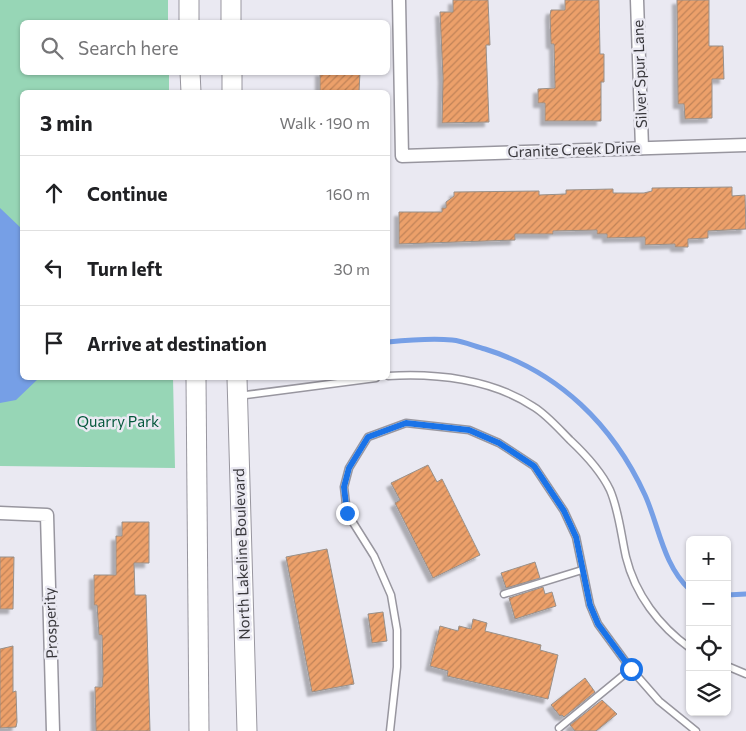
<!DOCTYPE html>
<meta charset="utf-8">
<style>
:root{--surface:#fff;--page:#f6f6f6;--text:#202124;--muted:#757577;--line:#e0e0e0}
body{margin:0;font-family:Commissioner,sans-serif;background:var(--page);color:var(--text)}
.controls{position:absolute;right:15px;bottom:15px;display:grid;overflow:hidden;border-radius:8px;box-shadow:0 1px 4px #0004}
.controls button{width:45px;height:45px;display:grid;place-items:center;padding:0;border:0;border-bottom:1px solid var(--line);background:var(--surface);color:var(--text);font:25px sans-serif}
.stop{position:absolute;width:15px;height:15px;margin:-11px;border:4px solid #1a73e8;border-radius:50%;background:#fff}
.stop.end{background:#1a73e8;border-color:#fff;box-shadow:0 1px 5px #0008}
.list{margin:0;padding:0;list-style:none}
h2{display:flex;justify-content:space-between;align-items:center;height:65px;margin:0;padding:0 20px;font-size:21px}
h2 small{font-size:16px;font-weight:400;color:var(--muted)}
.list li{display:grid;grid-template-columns:32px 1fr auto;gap:15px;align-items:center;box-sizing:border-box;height:75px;padding:0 20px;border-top:1px solid var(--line)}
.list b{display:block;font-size:19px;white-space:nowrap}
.list em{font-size:16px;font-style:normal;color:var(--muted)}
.icon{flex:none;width:28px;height:28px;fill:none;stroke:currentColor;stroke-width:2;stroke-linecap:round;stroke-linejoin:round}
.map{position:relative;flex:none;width:746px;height:731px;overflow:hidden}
.search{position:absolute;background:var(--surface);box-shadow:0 1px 4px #0004;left:20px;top:20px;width:370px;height:55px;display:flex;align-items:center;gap:12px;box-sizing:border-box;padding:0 18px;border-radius:8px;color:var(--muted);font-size:19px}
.panel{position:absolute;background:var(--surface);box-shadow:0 1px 4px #0004;left:20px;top:90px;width:370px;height:290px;border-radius:8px}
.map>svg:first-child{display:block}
.park{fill:#97d6b6}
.water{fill:#769fe6}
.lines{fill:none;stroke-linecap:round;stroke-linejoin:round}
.stream{stroke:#769fe6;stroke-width:5}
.building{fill:url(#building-hatch);stroke:#98908a;filter:url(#shadow)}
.service-casing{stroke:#98969f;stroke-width:9}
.minor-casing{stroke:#98969f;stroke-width:15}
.secondary-casing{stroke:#98969f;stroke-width:21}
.service{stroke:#fff;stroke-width:6}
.minor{stroke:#fff;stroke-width:12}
.secondary{stroke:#fff;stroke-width:19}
.route{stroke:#1a73e8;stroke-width:6}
.labels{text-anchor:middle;stroke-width:5;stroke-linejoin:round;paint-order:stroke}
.street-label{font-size:15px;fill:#38373b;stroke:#eae9f2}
.park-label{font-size:15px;fill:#04573b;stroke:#eae9f2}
</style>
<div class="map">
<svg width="746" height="731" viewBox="0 0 746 731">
<defs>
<pattern id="building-hatch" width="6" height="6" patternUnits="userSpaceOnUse" patternTransform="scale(1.25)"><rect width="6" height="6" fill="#eca06a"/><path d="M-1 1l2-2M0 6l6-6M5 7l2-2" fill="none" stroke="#c08358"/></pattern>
<filter id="shadow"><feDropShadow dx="-4.5" dy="4.5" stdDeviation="1" flood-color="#0004"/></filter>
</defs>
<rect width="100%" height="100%" fill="#eae9f2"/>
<!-- park -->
<path class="park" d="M0 0H168V22H22V72L169 73V92H22V378H173L175 468 0 466Z"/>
<!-- water -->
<path class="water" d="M0 208 22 229V378H39L16 400 0 403Z"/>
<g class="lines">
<!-- stream -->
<g class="stream">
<path d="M388 342C408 340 431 338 452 340 463 341 474 346 485 349 559 372 613 425 645 495 659 526 663 565 690 590"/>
<path d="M727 595 746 594"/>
</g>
</g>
<!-- building -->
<g class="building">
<path d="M453 0H488L490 45H486L489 122 442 123 443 78 440 12H453Z"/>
<path d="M565 0H599L600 54H604V82H601V121H545V103H538V89L555 88 554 44H551L550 15 551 10H565Z"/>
<path d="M677 0H709V46H723L724 79H712V118L685 119 684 104H678Z"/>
<path d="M320 72H360L359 92H320Z"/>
<path d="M732 187V196L745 195 746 229 708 231V238L688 239V247H675V244L645 245V237L607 238V234H597V230L553 231V234H515V240L399 244V212H442V208H446V202L454 196V192L539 191V195L566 194V190L613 189V193H644L652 191V188Z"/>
<path d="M428 465 437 482 442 479 480 555 433 578 395 503 400 500 391 483Z"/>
<path d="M122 522H149V563H134L135 595H146L150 731H96L95 687H102L103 675 102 635H99L97 605H94V575H116V536H122Z"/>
<path d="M327 549 354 684 312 692 286 557Z"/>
<path d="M0 557H14L13 609H0Z"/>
<path d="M535 562 540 578 506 588 501 573Z"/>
<path d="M543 587 545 594 552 592 556 606 515 619 509 598Z"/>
<path d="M383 612 387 641 372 643 368 614Z"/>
<path d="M473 619 487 623 485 631 541 645 540 650 558 655 548 699 447 676 448 671 430 666 440 626 458 631 459 626 471 629Z"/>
<path d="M13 646V692L16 691 17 722 16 727 0 728V649Z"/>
<path d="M585 678 595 692 564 717 562 715 560 716 551 705Z"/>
<path d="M602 700 617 714 596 731H575L570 725Z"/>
</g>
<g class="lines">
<defs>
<g id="service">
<path d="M388 376C436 373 492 379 534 407 547 415 559 429 570 440 586 455 601 471 610 490 619 511 621 535 626 557 635 594 659 626 690 648"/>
<path d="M238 396 376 378"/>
<path d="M504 594 582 570"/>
<path d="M727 666 746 674"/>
<path d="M559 728 631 669"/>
<path d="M390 731 397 667V630L391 595 374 556 347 513 344 487 349 468 368 437 406 423 469 430 499 443 534 466 564 511 576 537 590 605 598 624 631 669 659 701 696 731"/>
</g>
<g id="minor">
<path d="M399 0 402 156 746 145"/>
<path d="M637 0 642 148"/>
<path d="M0 513 47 515 53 731"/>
</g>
<g id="secondary">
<path d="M189 0V22"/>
<path d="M231 0V22"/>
<path d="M190 72 191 92"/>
<path d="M232 72V92"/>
<path d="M196 378 199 731"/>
<path d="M237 378 247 731"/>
</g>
</defs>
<!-- service casing -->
<use href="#service" class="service-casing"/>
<!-- minor casing -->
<use href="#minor" class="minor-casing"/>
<!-- secondary casing -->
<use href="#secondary" class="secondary-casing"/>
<!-- service -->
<use href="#service" class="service"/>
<!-- minor -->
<use href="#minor" class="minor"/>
<!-- secondary -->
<use href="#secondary" class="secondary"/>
</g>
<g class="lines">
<!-- route -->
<path class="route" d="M347 513 344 487 349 468 368 437 406 423 469 430 499 443 534 466 564 511 576 537 590 605 598 624 631 669"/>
</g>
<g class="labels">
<!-- street labels -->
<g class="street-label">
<text transform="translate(640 74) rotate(-92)" y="5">Silver Spur Lane</text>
<text transform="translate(574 150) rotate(-2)" y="5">Granite Creek Drive</text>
<text transform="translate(242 554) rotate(-92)" y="5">North Lakeline Boulevard</text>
<text transform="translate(51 623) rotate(-92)" y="5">Prosperity</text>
</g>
<!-- park labels -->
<g class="park-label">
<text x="118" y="427">Quarry Park</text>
</g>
</g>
</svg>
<div class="controls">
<button>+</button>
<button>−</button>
<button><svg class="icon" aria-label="locate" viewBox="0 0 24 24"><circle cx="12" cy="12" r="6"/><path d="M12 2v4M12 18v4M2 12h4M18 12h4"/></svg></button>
<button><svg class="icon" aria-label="layers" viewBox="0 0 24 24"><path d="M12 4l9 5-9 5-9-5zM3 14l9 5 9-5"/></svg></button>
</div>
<div class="stop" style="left:631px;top:669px"></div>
<div class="stop end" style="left:347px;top:513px"></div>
<div class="search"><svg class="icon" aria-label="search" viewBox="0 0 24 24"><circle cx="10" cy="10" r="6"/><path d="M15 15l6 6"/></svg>Search here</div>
<section class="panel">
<h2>3 min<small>Walk · 190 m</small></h2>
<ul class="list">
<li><svg class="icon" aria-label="ahead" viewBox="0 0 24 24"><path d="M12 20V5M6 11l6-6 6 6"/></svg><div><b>Continue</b></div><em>160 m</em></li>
<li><svg class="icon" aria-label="left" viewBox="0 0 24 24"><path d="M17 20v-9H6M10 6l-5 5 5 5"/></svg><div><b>Turn left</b></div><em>30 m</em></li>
<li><svg class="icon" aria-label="arrive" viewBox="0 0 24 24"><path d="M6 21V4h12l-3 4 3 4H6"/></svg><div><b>Arrive at destination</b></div></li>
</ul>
</section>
</div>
